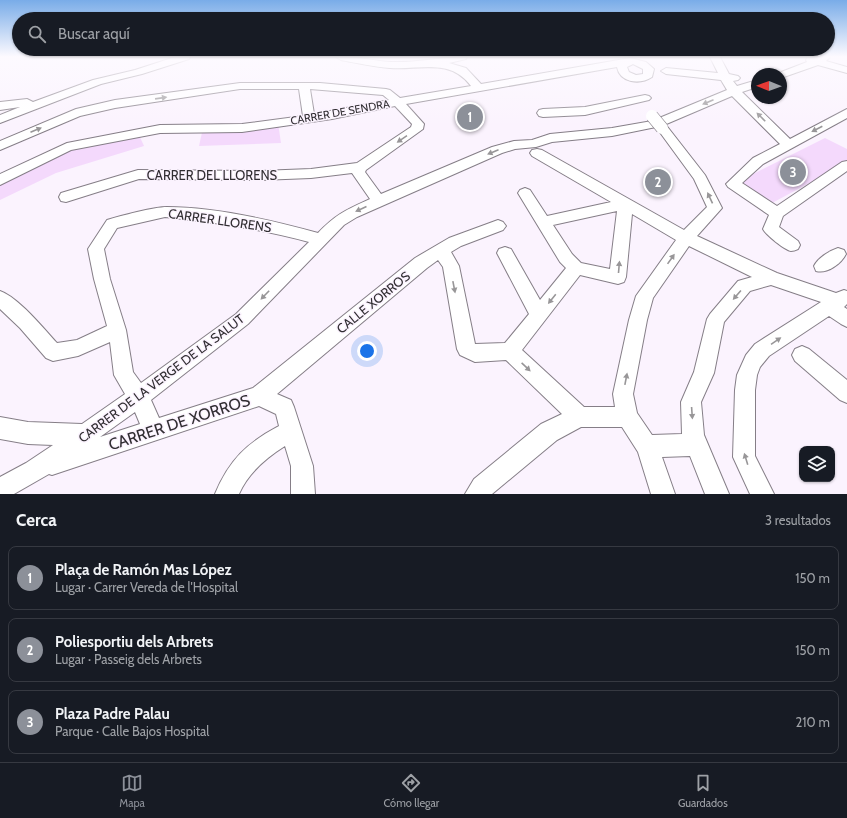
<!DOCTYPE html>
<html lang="es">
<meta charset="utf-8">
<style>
:root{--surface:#171b24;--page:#20242c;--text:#f1f3f6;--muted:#9ea1a6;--line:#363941;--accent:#8c9099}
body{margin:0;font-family:Cabin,sans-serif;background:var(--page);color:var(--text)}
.controls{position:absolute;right:12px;bottom:12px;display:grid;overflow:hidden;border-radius:8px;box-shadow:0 1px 3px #0004}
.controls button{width:36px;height:36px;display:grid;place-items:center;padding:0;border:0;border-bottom:1px solid var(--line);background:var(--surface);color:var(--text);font:20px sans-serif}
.compass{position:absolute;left:751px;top:68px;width:36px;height:36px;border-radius:50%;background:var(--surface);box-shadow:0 1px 3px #0004;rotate:271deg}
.you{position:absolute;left:367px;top:351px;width:14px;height:14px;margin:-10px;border:3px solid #fff;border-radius:50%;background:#1a73e8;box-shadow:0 0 0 6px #1a73e833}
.badge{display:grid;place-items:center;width:26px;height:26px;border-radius:50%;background:var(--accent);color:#fff;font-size:13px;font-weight:700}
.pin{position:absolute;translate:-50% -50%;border:2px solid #fff;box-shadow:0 1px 4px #0006}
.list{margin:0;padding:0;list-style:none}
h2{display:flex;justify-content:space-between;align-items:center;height:52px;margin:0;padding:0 16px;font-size:17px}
h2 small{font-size:13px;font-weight:400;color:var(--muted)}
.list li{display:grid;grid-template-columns:26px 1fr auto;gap:12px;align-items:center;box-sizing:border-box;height:64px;margin:0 8px 8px;padding:0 8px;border:1px solid var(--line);border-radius:8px}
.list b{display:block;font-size:15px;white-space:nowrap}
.list p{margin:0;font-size:13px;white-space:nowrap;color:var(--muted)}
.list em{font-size:13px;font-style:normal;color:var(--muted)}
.icon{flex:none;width:22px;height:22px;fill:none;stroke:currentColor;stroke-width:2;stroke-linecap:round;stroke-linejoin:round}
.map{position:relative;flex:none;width:847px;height:494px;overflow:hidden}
.search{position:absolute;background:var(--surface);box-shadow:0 1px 3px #0004;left:12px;right:12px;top:12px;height:44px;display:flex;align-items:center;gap:10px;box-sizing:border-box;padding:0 14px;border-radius:22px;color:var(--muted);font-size:15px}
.sheet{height:268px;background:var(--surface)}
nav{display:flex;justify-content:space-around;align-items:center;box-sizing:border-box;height:56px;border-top:1px solid var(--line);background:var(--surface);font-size:11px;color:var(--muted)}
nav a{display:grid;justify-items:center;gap:2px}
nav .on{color:var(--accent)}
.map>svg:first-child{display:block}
.green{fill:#f4d9fc}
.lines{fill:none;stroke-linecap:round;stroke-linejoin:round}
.minor-casing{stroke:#857e87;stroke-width:2}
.minor{fill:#fff;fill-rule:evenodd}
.minor-bridge-casing{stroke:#857e87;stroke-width:13;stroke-linecap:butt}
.minor-bridge{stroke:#fff;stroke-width:12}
.oneway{fill:#989698}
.labels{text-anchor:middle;stroke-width:3;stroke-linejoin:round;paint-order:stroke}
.far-street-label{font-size:11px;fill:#312e32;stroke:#fbf3fe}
.street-label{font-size:13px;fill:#312e32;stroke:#fbf3fe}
.near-street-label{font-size:16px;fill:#312e32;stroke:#fbf3fe}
</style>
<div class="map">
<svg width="847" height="494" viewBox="0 0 847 494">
<rect width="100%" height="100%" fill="#fbf3fe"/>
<!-- green -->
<g class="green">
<path d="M278 123 281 143 199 146 203 128Z"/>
<path d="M138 133 144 146 56 173 0 200V180L67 147Z"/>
<path d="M825 138 847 149V163L772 203 739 181Z"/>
</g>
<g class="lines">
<defs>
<g id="minor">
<path d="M175 57H190L189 59 142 74 101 84 0 123V115L20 107 0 110V102L27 99 33 102 93 80 135 70Z"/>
<path d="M336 57C355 56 372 61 391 62 417 63 441 57 467 57L466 59 449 63 466 68 481 84 630 58 646 62 654 69 652 77C640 85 620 83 617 67L406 104 424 124 423 129 366 170 365 172 381 194 492 147 514 141 532 140 550 134 612 128 652 121 727 90 721 80 666 74 661 71 666 68 718 73 710 57H720L729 74 738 76 740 78 738 80 733 81 737 86 757 80V87L742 92 790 139 847 109V118L763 164 742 183 777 206 842 162 847 161V171L783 216 779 227 798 241 800 245 798 249C796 250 793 251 791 251 785 250 766 235 763 229L769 215 728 187 726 184 753 158 780 144 732 96 664 125H666L705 175 722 208 697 236 777 273 836 293 844 290 847 291V304L844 307 847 309V327L841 324 829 316 769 356 760 367 757 375 755 390V456L774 494H750L733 457 735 390 737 375 746 355 755 344 821 302 771 285 750 291 724 322 714 373 701 402 704 435 729 494H705L690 456 662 457 675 494H651L638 452 622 427H581L557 440 492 494H465L474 479 541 424 562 414 506 360 475 362 460 355 457 349 443 267 438 260 427 268 277 394 291 400 294 407 313 466 315 494H291V466L285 446C266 458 248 473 239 494H215C229 460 247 443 279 426L276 414 259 406 52 475 49 474 14 494H0V477L26 463 53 445 28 444 0 439V417L28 422 82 424 125 394 114 375 110 342 78 356 53 361 46 358 20 328 0 309V291C18 297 44 329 57 343L77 340 107 326 94 279 88 249 107 220C120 216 154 207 167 207 215 207 271 220 318 233 336 214 346 210 370 199L352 173 311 178 260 180 139 179 66 202 61 201 59 197 61 193 138 170 260 171 311 169 357 163 411 127 412 124 395 106 332 119 242 132 160 133 71 150 0 185V174L67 143 160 125 242 124 303 116 299 89H240L115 108 80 116 0 150V141L76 109 115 100 240 83H320L386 89 390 90 400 98 471 86C450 58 421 70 390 68 374 67 357 63 341 60ZM633 64 643 69V74L636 75 629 72 627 67ZM310 89 383 95 389 100 314 114ZM656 127 694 179 707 207 684 230 542 150 537 149 532 150 530 153 532 156 611 202 547 216 530 190 525 188 520 190 518 193 560 262 566 268 540 300 511 249 505 247 499 249 497 253 529 314 505 343 475 344 459 266 451 252 461 246 503 230 506 226 503 222 498 220 449 238 415 258 253 388 159 418 151 400 248 324 344 225 357 217 502 153 515 149 536 147 552 142 612 136ZM617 211 610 269 581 263 572 254 553 225ZM632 214 676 240 636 296 629 320 613 394 615 407H584L522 350 580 275 618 284 624 282 626 277ZM165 217C213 222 262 229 309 242L236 314 141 383 133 372 126 330 110 279 104 249 117 228ZM689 246 752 277 738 281 710 314 707 319 694 372 681 402 682 434 652 435 637 413 633 394 647 320 653 298ZM135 412 140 424 100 437Z"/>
<path d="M811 57H830L826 61 847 67V73L818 65 781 78V74H776L807 62 806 60 807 58Z"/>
<path d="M645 95 649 96 651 98 649 100 585 115 543 117 539 116 537 113 539 110 543 109 585 107Z"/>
<path d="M838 248 844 250 846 254C841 264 827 274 816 271L814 266C818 258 829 251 838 248Z"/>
<path d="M802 346 809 349 847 380V403L840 400 795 361 792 355 795 349Z"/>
</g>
</defs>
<!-- minor casing -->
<use href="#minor" class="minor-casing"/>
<!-- minor -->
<use href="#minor" class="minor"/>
<defs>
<path id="minor-bridge" d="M652 116 662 128"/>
</defs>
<!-- minor-bridge casing -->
<use href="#minor-bridge" class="minor-bridge-casing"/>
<!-- minor-bridge -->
<use href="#minor-bridge" class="minor-bridge"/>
</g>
<!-- one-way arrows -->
<defs><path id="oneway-solid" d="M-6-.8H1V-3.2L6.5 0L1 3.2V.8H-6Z"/></defs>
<g class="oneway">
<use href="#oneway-solid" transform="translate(161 98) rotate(-8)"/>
<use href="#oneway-solid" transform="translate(708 102) rotate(157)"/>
<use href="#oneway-solid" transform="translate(761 117) rotate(-135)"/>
<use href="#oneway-solid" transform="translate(817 129) rotate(153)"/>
<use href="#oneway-solid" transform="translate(36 130) rotate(-23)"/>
<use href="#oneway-solid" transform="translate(402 139) rotate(146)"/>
<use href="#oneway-solid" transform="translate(493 152) rotate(157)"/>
<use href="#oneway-solid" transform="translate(710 198) rotate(-115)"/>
<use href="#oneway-solid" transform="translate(361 209) rotate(156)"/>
<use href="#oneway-solid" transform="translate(671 259) rotate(-55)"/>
<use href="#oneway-solid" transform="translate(619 267) rotate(-85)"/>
<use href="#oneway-solid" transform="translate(454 287) rotate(79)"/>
<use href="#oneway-solid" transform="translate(265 295) rotate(134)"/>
<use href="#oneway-solid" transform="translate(737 295) rotate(131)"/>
<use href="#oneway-solid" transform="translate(552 299) rotate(129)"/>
<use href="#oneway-solid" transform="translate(776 341) rotate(-34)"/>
<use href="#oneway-solid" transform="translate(526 367) rotate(43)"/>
<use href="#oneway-solid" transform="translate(626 379) rotate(-79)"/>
<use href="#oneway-solid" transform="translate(692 413) rotate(86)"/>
<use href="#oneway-solid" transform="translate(746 459) rotate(-107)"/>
</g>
<!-- sky -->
<linearGradient id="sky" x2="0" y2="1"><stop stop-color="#79ace8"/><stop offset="0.45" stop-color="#fdfaff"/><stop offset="1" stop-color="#fdfaff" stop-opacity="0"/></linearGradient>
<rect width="847" height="126" fill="url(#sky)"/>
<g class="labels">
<!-- far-street labels -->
<g class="far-street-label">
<text transform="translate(340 112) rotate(-10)" y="4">CARRER DE SENDRA</text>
</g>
<!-- street labels -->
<g class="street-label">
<text x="212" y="180">CARRER DEL LLORENS</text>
<text transform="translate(220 220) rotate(8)" y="5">CARRER LLORENS</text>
<text transform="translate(373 302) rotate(-39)" y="5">CALLE XORROS</text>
<text transform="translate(161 378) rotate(-37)" y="5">CARRER DE LA VERGE DE LA SALUT</text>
</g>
<!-- near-street labels -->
<g class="near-street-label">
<text transform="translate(179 422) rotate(-18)" y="6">CARRER DE XORROS</text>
</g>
</g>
</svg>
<div class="controls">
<button><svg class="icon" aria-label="layers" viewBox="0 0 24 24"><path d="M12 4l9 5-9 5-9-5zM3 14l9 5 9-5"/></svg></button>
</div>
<svg class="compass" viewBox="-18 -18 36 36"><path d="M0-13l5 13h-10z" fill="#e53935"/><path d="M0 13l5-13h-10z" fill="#9ea1a6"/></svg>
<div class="you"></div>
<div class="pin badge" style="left:470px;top:117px">1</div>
<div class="pin badge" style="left:658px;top:182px">2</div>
<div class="pin badge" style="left:793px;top:172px">3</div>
<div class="search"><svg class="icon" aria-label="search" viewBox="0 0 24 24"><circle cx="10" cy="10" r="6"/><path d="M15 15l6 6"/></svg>Buscar aquí</div>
</div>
<section class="sheet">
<h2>Cerca<small>3 resultados</small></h2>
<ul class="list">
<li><span class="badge">1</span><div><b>Plaça de Ramón Mas López</b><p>Lugar · Carrer Vereda de l'Hospital</p></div><em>150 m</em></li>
<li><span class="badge">2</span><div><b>Poliesportiu dels Arbrets</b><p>Lugar · Passeig dels Arbrets</p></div><em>150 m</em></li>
<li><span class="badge">3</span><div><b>Plaza Padre Palau</b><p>Parque · Calle Bajos Hospital</p></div><em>210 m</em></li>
</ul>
</section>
<nav>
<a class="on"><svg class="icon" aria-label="map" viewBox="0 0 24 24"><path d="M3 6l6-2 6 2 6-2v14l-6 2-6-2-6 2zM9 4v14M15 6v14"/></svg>Mapa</a>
<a><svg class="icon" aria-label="directions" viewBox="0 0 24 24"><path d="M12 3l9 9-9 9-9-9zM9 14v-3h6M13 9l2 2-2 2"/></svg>Cómo llegar</a>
<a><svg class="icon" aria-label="saved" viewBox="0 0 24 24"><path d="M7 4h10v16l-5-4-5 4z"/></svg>Guardados</a>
</nav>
